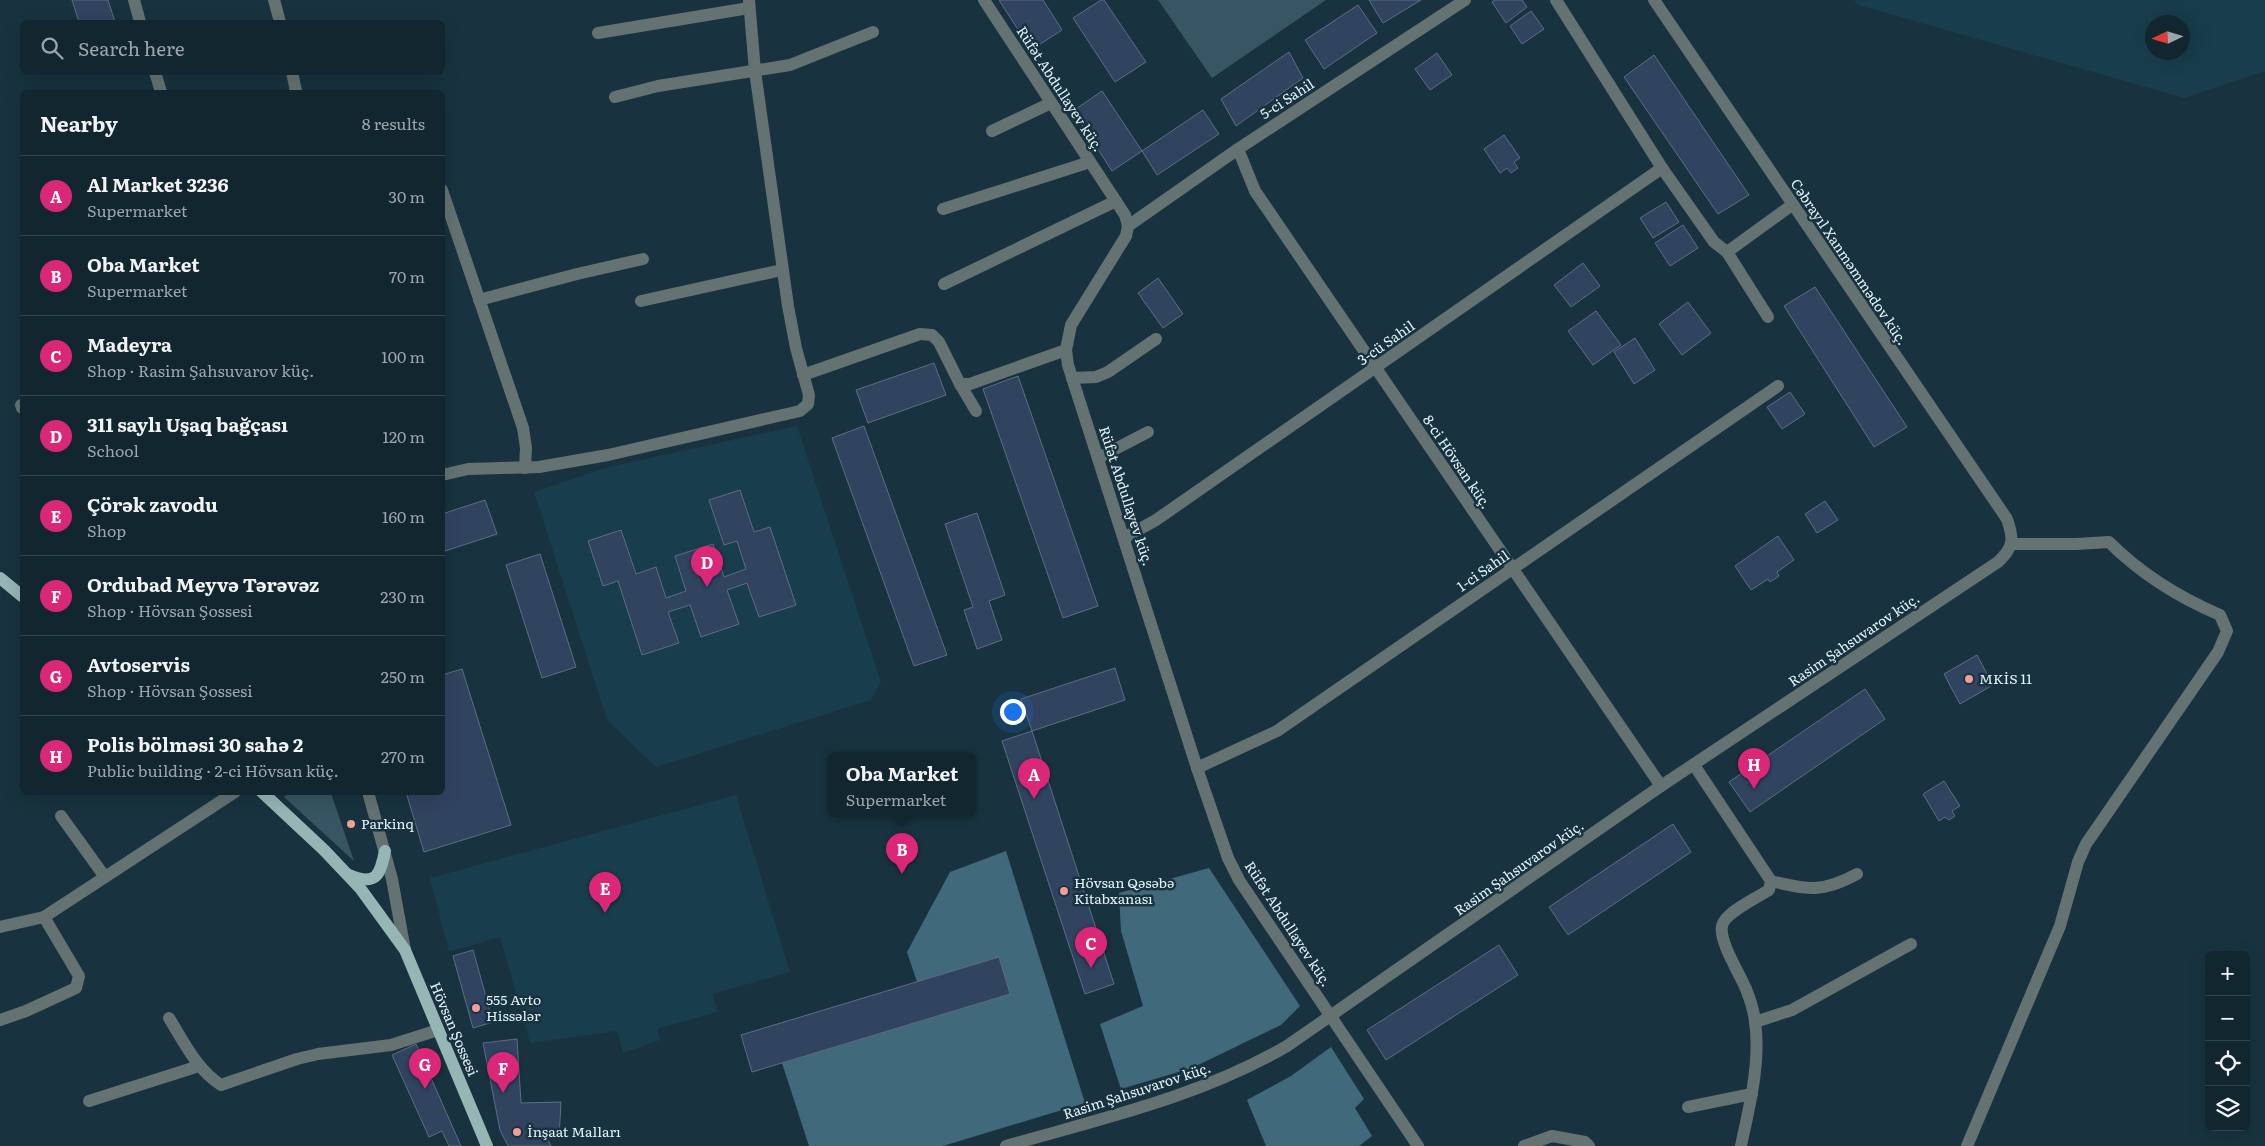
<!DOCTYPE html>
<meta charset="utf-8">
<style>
:root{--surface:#12262f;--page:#1b2e37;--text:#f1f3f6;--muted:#9ca5aa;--line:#31434b;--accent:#db2777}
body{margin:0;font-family:Literata,serif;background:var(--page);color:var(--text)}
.controls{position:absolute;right:15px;bottom:15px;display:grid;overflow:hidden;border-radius:8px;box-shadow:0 5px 20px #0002}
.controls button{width:45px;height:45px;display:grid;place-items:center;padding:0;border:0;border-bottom:1px solid var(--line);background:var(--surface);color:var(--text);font:25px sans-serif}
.compass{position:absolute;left:2145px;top:15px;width:45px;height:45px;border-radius:50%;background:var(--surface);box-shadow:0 5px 20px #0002;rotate:266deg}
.you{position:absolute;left:1012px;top:711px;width:18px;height:18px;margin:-12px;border:4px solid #fff;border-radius:50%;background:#1a73e8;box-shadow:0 0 0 8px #1a73e833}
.badge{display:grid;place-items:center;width:32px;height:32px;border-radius:50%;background:var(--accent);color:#fff;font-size:16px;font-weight:700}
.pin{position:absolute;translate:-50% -41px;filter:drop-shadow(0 1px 2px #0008)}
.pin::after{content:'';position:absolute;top:26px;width:18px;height:15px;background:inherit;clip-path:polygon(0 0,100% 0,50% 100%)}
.popup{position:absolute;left:828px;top:752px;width:148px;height:65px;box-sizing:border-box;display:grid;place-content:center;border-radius:8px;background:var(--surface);filter:drop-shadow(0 1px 4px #0005);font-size:16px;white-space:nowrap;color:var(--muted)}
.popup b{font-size:19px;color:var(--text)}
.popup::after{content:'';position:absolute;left:50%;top:100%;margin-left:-10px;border:10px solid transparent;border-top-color:var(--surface)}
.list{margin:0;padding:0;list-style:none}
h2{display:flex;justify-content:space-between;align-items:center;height:65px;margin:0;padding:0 20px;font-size:21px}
h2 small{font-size:16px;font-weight:400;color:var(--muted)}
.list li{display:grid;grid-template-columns:32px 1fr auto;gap:15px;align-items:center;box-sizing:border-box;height:80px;padding:0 20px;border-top:1px solid var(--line)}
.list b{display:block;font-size:19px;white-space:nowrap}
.list p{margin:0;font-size:16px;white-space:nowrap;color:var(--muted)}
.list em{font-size:16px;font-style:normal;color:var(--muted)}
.icon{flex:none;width:28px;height:28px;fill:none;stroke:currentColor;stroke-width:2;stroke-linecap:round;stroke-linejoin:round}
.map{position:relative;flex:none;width:2265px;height:1146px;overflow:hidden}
.search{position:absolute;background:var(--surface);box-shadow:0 5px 20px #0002;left:20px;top:20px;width:425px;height:55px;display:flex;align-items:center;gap:12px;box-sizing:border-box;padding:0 18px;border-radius:8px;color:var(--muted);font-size:19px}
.panel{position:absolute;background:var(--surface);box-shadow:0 5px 20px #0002;left:20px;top:90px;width:425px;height:705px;border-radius:8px}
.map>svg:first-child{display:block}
.built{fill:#183d4c;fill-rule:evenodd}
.green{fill:#375563}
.forest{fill:#40697b}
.building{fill:#30435f;stroke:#5e6d83}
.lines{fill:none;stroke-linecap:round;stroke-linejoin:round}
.minor{stroke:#647272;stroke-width:12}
.major{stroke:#96b5b5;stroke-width:12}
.poi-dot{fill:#f59b98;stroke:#18333f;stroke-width:2}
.labels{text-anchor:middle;stroke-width:5;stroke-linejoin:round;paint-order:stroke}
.street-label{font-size:14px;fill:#e2f2f9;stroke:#18333f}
.poi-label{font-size:14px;fill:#e2f2f9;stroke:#18333f;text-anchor:start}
</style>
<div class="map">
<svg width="2265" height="1146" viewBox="0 0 2265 1146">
<rect width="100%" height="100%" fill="#18333f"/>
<!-- built -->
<g class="built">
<path d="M1854 0H2265V71L2184 98 1858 5ZM2152 22H2182V52H2152Z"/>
<path d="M797 426 881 682 871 700 656 767 607 720 534 492 608 467Z"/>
<path d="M736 795 790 972 713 994 717 1012 657 1029 660 1040 623 1053 617 1031 530 1043 500 937 449 952 430 878Z"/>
</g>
<!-- green -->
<g class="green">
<path d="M1158 0H1326L1212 78Z"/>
<path d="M291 792 331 793 354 861 284 797Z"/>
</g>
<!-- forest -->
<g class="forest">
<path d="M1006 851 1085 1103 943 1146H809L782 1063 1010 994 999 957 917 982 907 952 950 872Z"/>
<path d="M1209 868 1300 1006 1281 1025 1192 1068 1121 1089 1100 1024 1143 1006 1121 931 1119 893Z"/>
<path d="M1331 1047 1364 1099 1355 1108 1372 1136 1359 1146H1266L1247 1100 1291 1076Z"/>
</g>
<!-- building -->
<g class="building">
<path d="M72 0H108L115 22H79Z"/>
<path d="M999 0H1043L1062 30 1031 50Z"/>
<path d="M1101 0H1104L1146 62 1115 82 1073 18Z"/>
<path d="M1369 0H1421L1383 23Z"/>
<path d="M1495 0H1522L1527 7 1506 23 1492 2Z"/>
<path d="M1358 5 1377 33 1324 69 1305 40Z"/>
<path d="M1531 11 1544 29 1522 44 1510 26Z"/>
<path d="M1289 52 1303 78 1236 126 1221 99Z"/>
<path d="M1437 53 1452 75 1430 90 1415 69Z"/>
<path d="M1654 55 1749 195 1718 214 1624 77Z"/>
<path d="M1102 91 1142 151 1112 171 1073 111Z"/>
<path d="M1203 110 1219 134 1157 175 1142 151Z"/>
<path d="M1504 135 1520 158 1514 162 1518 168 1511 173 1507 168 1500 173 1484 149Z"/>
<path d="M1666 202 1679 222 1653 238 1640 218Z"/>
<path d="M1683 225 1698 248 1670 266 1655 243Z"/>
<path d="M1583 263 1600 286 1571 307 1554 285Z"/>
<path d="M1158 278 1183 314 1163 328 1138 293Z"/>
<path d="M1815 287 1907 427 1874 447 1784 306Z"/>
<path d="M1688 302 1711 333 1682 355 1659 324Z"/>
<path d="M1596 311 1621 345 1593 365 1568 331Z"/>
<path d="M1635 338 1655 370 1634 384 1614 352Z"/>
<path d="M934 363 946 395 868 423 856 390Z"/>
<path d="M1018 376 1098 606 1063 618 983 389Z"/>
<path d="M1790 392 1805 414 1782 429 1767 407Z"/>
<path d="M864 426 947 655 914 666 832 438Z"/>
<path d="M740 490 754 532 770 527 796 605 759 617 747 583 727 590 739 624 701 637 690 605 668 612 679 643 642 655 618 581 603 586 588 541 621 530 636 574 656 567 666 598 686 591 675 556 713 544 724 577 746 569 737 541 724 545 709 500Z"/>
<path d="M485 500 497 534 442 552V514Z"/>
<path d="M1825 501 1838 520 1817 533 1805 514Z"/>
<path d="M977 513 1005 595 989 601 1002 640 977 649 964 610 973 607 945 524Z"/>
<path d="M1778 536 1794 560 1777 572 1779 576 1770 582 1768 579 1751 590 1735 566Z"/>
<path d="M540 554 576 667 542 678 506 565Z"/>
<path d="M1977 655 1993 685 1960 704 1944 674Z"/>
<path d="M1115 668 1125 700 1032 731 1021 699Z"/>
<path d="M462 669 511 825 424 852 406 792H442V675Z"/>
<path d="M1865 689 1885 719 1750 812 1729 782Z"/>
<path d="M1032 731 1114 984 1085 994 1002 741Z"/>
<path d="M1944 781 1960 806 1952 811 1955 816 1949 820 1945 817 1939 821 1923 794Z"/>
<path d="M1673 824 1691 852 1568 935 1549 907Z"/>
<path d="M1499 945 1518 975 1386 1060 1367 1030Z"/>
<path d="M473 950 493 1022 473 1028 453 956Z"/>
<path d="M999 957 1010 994 752 1072 741 1035Z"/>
<path d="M517 1039 521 1103 561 1102 559 1138H547L551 1146H508L500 1130 483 1043Z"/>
<path d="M416 1044 461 1146H449L442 1131 429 1137 392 1055Z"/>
</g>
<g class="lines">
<!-- minor -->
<g class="minor">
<path d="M134 0 140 22"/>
<path d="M274 0 280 22"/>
<path d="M984 0 1125 215 1128 226 1126 236 1071 325 1066 350 1068 365 1197 768 1228 858 1239 880 1418 1146"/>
<path d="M1556 0 1662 168 1714 242 1727 252 1792 205"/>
<path d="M598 33 749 8"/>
<path d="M155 72 161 92"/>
<path d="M292 72 296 91"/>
<path d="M615 97 658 86 790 65 873 32"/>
<path d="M992 131 1051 103"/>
<path d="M1238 149 1255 191 1661 786"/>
<path d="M442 190 523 428 526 448 525 468"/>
<path d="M943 209 1090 162"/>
<path d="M1128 226 1238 149 1465 0"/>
<path d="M1727 252 1768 317"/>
<path d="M944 284 1116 201"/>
<path d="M479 300 577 274 643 259"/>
<path d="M641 301 782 270"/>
<path d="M803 375 920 334 932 335 939 342 960 384H970L1066 350"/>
<path d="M1072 378 1096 377 1108 372 1156 339"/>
<path d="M960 384 976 411"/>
<path d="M21 405 22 408"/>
<path d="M1098 458 1148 432"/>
<path d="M442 475 468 469 539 467 608 455 800 411 808 404 809 395 796 348 788 306 755 71 749 0"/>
<path d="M1124 538 1156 520 1662 168"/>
<path d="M1694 765 1771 881 1769 890C1758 897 1724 913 1722 926 1719 942 1740 974 1746 989 1750 999 1754 1012 1755 1022 1761 1063 1749 1107 1741 1146"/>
<path d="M1197 768 1277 731 1778 386"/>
<path d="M368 792 392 879 405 950"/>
<path d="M61 816 105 877"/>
<path d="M1771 881C1808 890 1822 893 1857 874"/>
<path d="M0 927 44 917 235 792"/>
<path d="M169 1018C184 1042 197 1070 221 1085L297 1059 318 1054 391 1045 438 1030"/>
<path d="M0 1020 26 1011 76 988 79 976 44 917"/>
<path d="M1755 1022 1792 1010 1911 944"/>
<path d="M89 1101 199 1066"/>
<path d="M1688 1107 1752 1094"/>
<path d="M1006 1146C1103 1118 1199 1097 1287 1046L1661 786 1998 562C2014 547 2014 539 2007 519L1654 0"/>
<path d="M1524 1146 1552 1136 1585 1142 1589 1146"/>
<path d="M1967 1146 2060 926 2078 862 2086 844 2218 652 2227 631 2220 615C2178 597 2141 574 2109 542L2076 544H2011"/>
</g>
<!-- major -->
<g class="major">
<path d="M0 578 22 596"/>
<path d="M262 792 324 850 360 888 405 950 487 1146"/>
<path d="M349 875C376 886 380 876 385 851"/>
</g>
</g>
<!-- markers -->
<g class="poi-dot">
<circle cx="1969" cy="679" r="5"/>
<circle cx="351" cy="824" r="5"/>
<circle cx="1064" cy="891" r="5"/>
<circle cx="476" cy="1008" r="5"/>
<circle cx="517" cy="1132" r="5"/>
</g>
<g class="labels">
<!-- street labels -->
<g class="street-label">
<text transform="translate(1060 89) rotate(57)" y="5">Rüfət Abdullayev küç.</text>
<text transform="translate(1287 99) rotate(-33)" y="5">5-ci Sahil</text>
<text transform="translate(1849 262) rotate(56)" y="5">Cəbrayıl Xanməmmədov küç.</text>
<text transform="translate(1386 343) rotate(-35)" y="5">3-cü Sahil</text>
<text transform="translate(1457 462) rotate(56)" y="5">8-ci Hövsan küç.</text>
<text transform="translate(1126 496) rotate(72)" y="5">Rüfət Abdullayev küç.</text>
<text transform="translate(1483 571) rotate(-35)" y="5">1-ci Sahil</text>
<text transform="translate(1854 640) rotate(-34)" y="5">Rasim Şahsuvarov küç.</text>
<text transform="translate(1519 868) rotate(-35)" y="5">Rasim Şahsuvarov küç.</text>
<text transform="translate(1288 924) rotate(57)" y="5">Rüfət Abdullayev küç.</text>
<text transform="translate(454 1029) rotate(67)" y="5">Hövsan Şossesi</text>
<text transform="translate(1137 1091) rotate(-18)" y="5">Rasim Şahsuvarov küç.</text>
</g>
<!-- poi labels -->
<g class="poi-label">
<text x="1979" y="684">MKİS 11</text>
<text x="361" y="829">Parkinq</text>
<text x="1074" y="888">Hövsan Qəsəbə<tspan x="1074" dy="16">Kitabxanası</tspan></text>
<text x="486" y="1005">555 Avto<tspan x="486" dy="16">Hissələr</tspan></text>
<text x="527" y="1137">İnşaat Malları</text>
</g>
</g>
</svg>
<div class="controls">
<button>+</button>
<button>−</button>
<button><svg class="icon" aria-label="locate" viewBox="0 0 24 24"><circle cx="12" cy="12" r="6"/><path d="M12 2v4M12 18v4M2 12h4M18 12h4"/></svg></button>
<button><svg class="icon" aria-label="layers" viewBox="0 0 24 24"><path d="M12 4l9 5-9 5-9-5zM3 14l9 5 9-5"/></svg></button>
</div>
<svg class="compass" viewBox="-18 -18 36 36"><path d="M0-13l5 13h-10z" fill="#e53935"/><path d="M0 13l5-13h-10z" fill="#9ca5aa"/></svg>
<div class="you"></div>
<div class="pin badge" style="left:1034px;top:799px">A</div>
<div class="pin badge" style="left:902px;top:874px">B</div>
<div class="popup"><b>Oba Market</b>Supermarket</div>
<div class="pin badge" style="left:1091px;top:968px">C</div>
<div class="pin badge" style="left:707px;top:587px">D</div>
<div class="pin badge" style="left:605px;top:913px">E</div>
<div class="pin badge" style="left:503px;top:1093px">F</div>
<div class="pin badge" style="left:425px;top:1089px">G</div>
<div class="pin badge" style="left:1754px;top:789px">H</div>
<div class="search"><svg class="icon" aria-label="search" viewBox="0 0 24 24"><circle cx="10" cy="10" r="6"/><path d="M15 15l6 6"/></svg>Search here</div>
<section class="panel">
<h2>Nearby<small>8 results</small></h2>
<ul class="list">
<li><span class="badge">A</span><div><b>Al Market 3236</b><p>Supermarket</p></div><em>30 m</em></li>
<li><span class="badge">B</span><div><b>Oba Market</b><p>Supermarket</p></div><em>70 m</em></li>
<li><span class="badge">C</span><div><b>Madeyra</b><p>Shop · Rasim Şahsuvarov küç.</p></div><em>100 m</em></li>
<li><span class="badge">D</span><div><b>311 saylı Uşaq bağçası</b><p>School</p></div><em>120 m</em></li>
<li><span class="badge">E</span><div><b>Çörək zavodu</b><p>Shop</p></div><em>160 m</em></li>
<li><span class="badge">F</span><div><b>Ordubad Meyvə Tərəvəz</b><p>Shop · Hövsan Şossesi</p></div><em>230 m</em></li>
<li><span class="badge">G</span><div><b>Avtoservis</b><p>Shop · Hövsan Şossesi</p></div><em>250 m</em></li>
<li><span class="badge">H</span><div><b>Polis bölməsi 30 sahə 2</b><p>Public building · 2-ci Hövsan küç.</p></div><em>270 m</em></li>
</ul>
</section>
</div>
